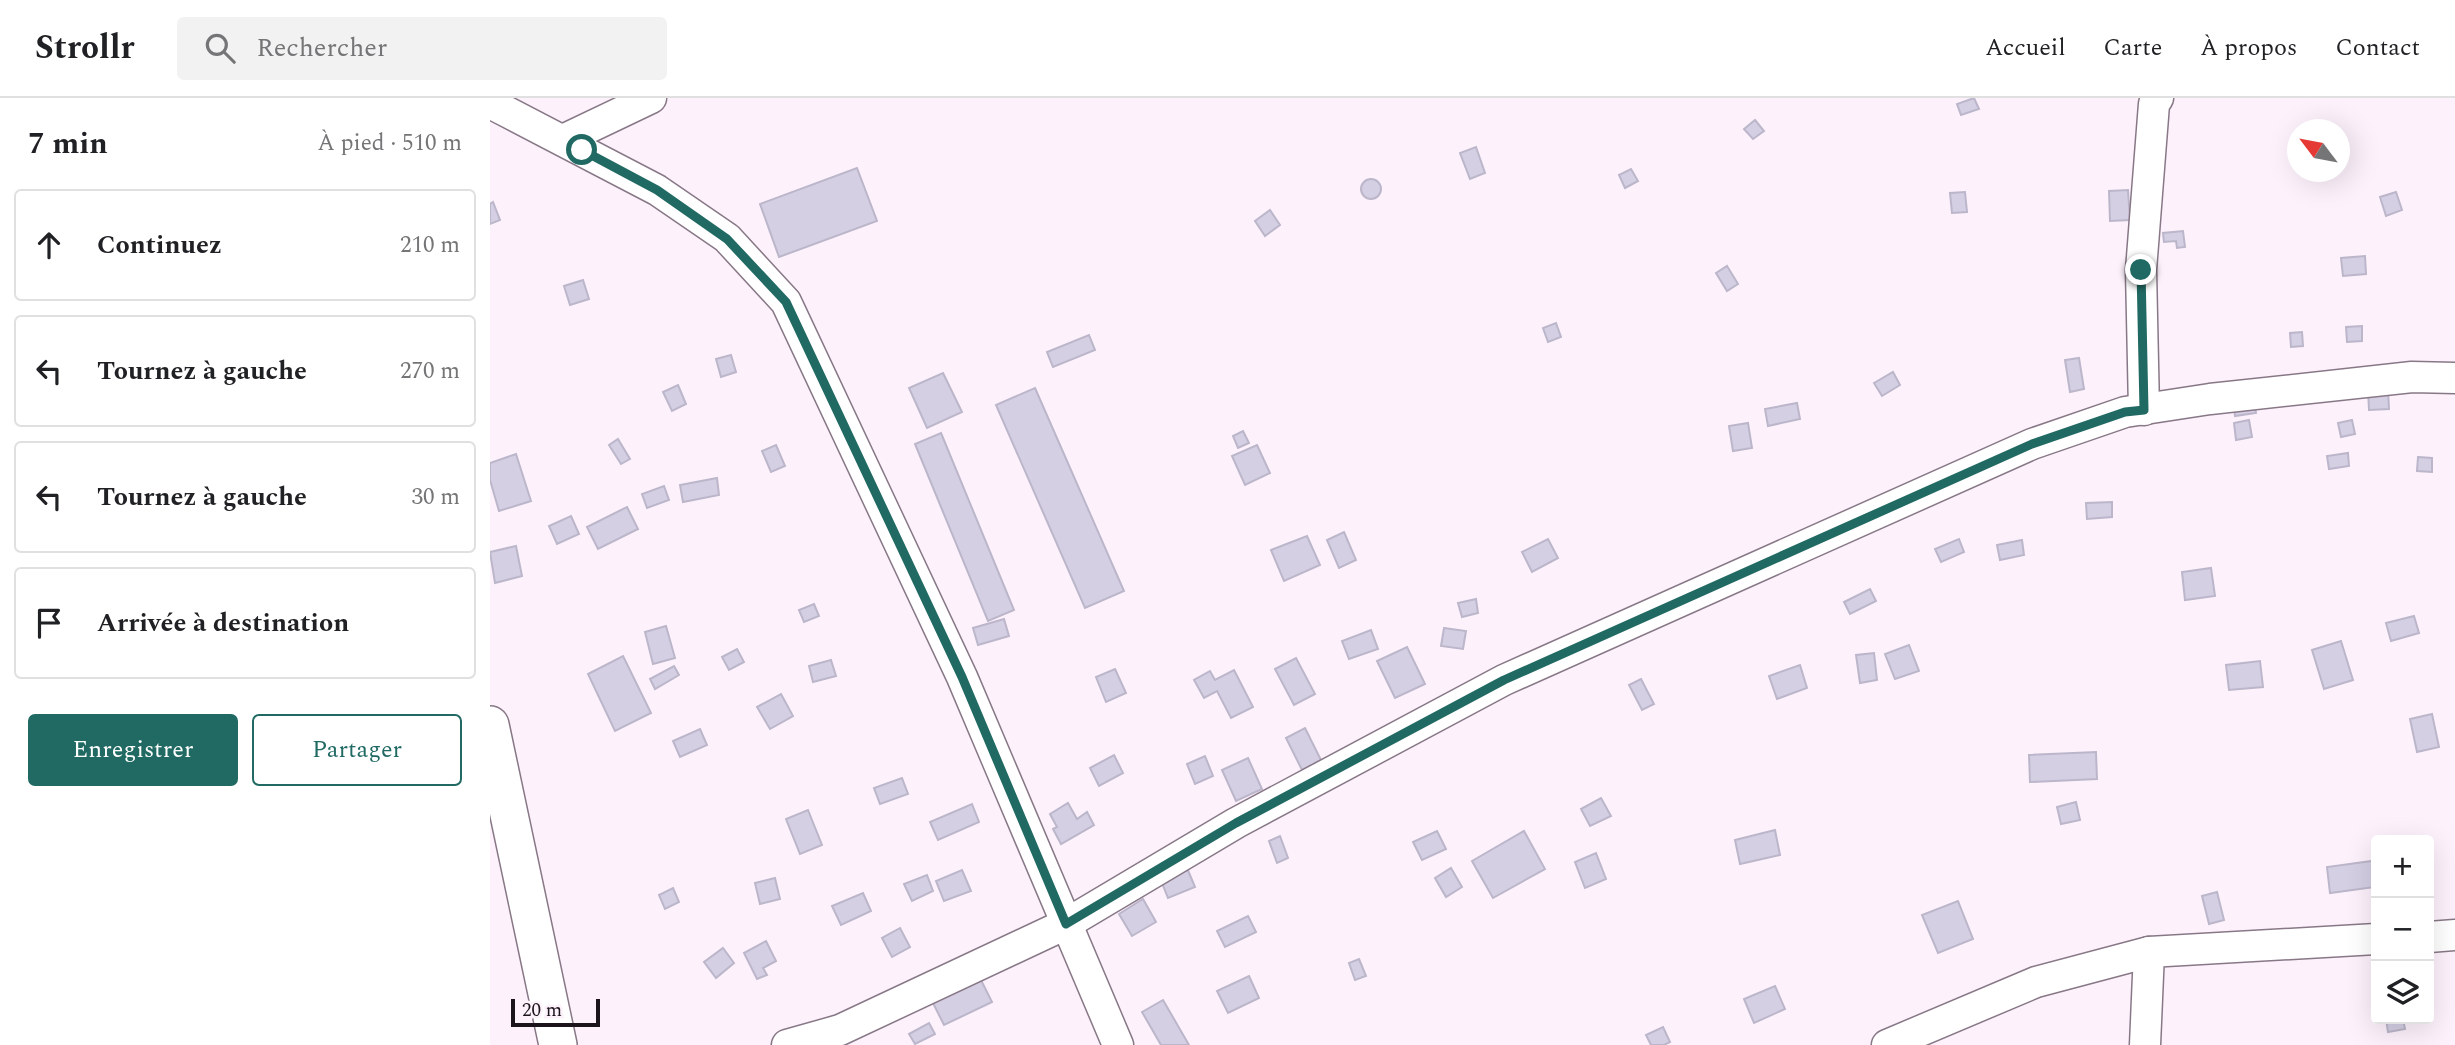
<!DOCTYPE html>
<html lang="fr">
<meta charset="utf-8">
<style>
:root{--surface:#fff;--page:#f2f2f2;--text:#202124;--muted:#757577;--line:#e0e0e0;--accent:#216a63}
body{margin:0;font-family:Spectral,serif;background:var(--page);color:var(--text)}
.controls{position:absolute;right:21px;bottom:21px;display:grid;overflow:hidden;border-radius:7px;box-shadow:0 7px 28px #0002}
.controls button{width:63px;height:63px;display:grid;place-items:center;padding:0;border:0;border-bottom:2px solid var(--line);background:var(--surface);color:var(--text);font:35px sans-serif}
.compass{position:absolute;left:1797px;top:21px;width:63px;height:63px;border-radius:50%;background:var(--surface);box-shadow:0 7px 28px #0002;rotate:302deg}
.scale{position:absolute;left:21px;bottom:18px;width:89px;box-sizing:border-box;padding-left:7px;border:4px solid #1b141a;border-top:0;font-size:19px;line-height:24px;white-space:nowrap;color:#1b141a;-webkit-text-stroke:5px #fdf2fc;paint-order:stroke}
.stop{position:absolute;width:21px;height:21px;margin:-16px;border:5px solid #216a63;border-radius:50%;background:#fff}
.stop.end{background:#216a63;border-color:#fff;box-shadow:0 2px 7px #0008}
.list{margin:0;padding:0;list-style:none}
h2{display:flex;justify-content:space-between;align-items:center;height:91px;margin:0;padding:0 28px;font-size:30px}
h2 small{font-size:23px;font-weight:400;color:var(--muted)}
.list li{display:grid;grid-template-columns:46px 1fr auto;gap:21px;align-items:center;box-sizing:border-box;height:112px;margin:0 14px 14px;padding:0 14px;border:2px solid var(--line);border-radius:7px}
.list b{display:block;font-size:26px;white-space:nowrap}
.list em{font-size:23px;font-style:normal;color:var(--muted)}
.actions{display:flex;gap:14px;padding:21px 28px}
.actions a{flex:1;padding:16px 0;border:2px solid var(--accent);border-radius:7px;text-align:center;font-size:24px;color:var(--accent)}
.actions .main{background:var(--accent);color:#fff}
.icon{flex:none;width:38px;height:38px;fill:none;stroke:currentColor;stroke-width:2;stroke-linecap:round;stroke-linejoin:round}
.map{position:relative;flex:none;width:1965px;height:947px;overflow:hidden}
header{display:flex;align-items:center;gap:42px;box-sizing:border-box;height:98px;padding:0 35px;background:var(--surface);border-bottom:2px solid var(--line)}
header strong{font-size:33px}
nav{display:flex;gap:38px;margin-inline-start:auto;font-size:24px}
.search{width:490px;height:63px;background:var(--page);display:flex;align-items:center;gap:18px;box-sizing:border-box;padding:0 24px;border-radius:7px;color:var(--muted);font-size:26px}
main{display:flex}
aside{flex:1;background:var(--surface)}
.map>svg:first-child{display:block}
.building{fill:#d5cfe4;stroke:#bcb6ca;stroke-width:2}
.lines{fill:none;stroke-linecap:round;stroke-linejoin:round}
.minor-casing{stroke:#887887;stroke-width:33}
.tertiary-casing{stroke:#887887;stroke-width:40}
.minor{stroke:#fff;stroke-width:30}
.tertiary{stroke:#fff;stroke-width:37}
.route{stroke:#216a63;stroke-width:9}
</style>
<header>
<strong>Strollr</strong>
<div class="search"><svg class="icon" aria-label="search" viewBox="0 0 24 24"><circle cx="10" cy="10" r="6"/><path d="M15 15l6 6"/></svg>Rechercher</div>
<nav><a>Accueil</a><a>Carte</a><a>À propos</a><a>Contact</a></nav>
</header>
<main>
<aside>
<h2>7 min<small>À pied · 510 m</small></h2>
<ul class="list">
<li><svg class="icon" aria-label="ahead" viewBox="0 0 24 24"><path d="M12 20V5M6 11l6-6 6 6"/></svg><div><b>Continuez</b></div><em>210 m</em></li>
<li><svg class="icon" aria-label="left" viewBox="0 0 24 24"><path d="M17 20v-9H6M10 6l-5 5 5 5"/></svg><div><b>Tournez à gauche</b></div><em>270 m</em></li>
<li><svg class="icon" aria-label="left" viewBox="0 0 24 24"><path d="M17 20v-9H6M10 6l-5 5 5 5"/></svg><div><b>Tournez à gauche</b></div><em>30 m</em></li>
<li><svg class="icon" aria-label="arrive" viewBox="0 0 24 24"><path d="M6 21V4h12l-3 4 3 4H6"/></svg><div><b>Arrivée à destination</b></div></li>
</ul>
<div class="actions"><a class="main">Enregistrer</a><a>Partager</a></div>
</aside>
<div class="map">
<svg width="1965" height="947" viewBox="0 0 1965 947">
<rect width="100%" height="100%" fill="#fdf2fc"/>
<!-- building -->
<g class="building">
<path d="M1484 0 1489 11 1471 17 1467 6Z"/>
<path d="M1265 22 1274 33 1263 41 1254 31Z"/>
<path d="M986 49 995 75 980 81 970 55Z"/>
<path d="M367 70 387 123 289 159 270 106Z"/>
<path d="M1141 71 1148 83 1135 90 1129 77Z"/>
<circle cx="881" cy="91" r="10"/>
<path d="M1638 92 1640 122 1620 123 1619 93Z"/>
<path d="M1475 94 1477 114 1462 115 1460 95Z"/>
<path d="M1906 94 1912 112 1896 118 1890 99Z"/>
<path d="M3 104 10 122 0 126V106Z"/>
<path d="M780 112 790 127 775 138 765 123Z"/>
<path d="M1693 133 1695 149 1687 150 1686 143 1674 144 1673 135Z"/>
<path d="M1875 158 1876 176 1853 178 1851 160Z"/>
<path d="M1237 168 1248 186 1237 193 1226 175Z"/>
<path d="M93 182 99 201 80 207 74 188Z"/>
<path d="M1066 225 1071 239 1058 244 1053 230Z"/>
<path d="M1872 228V243L1857 244 1856 229Z"/>
<path d="M1812 234 1813 248 1801 249 1800 235Z"/>
<path d="M599 237 605 252 563 269 557 254Z"/>
<path d="M241 257 246 274 231 279 226 261Z"/>
<path d="M1589 260 1594 291 1580 294 1575 262Z"/>
<path d="M1403 274 1410 287 1392 298 1384 285Z"/>
<path d="M453 275 472 314 437 330 419 290Z"/>
<path d="M188 287 196 306 182 313 173 294Z"/>
<path d="M545 290 634 493 595 510 506 307Z"/>
<path d="M1898 291 1899 311 1879 312 1878 292Z"/>
<path d="M1763 299 1766 315 1745 318 1743 302Z"/>
<path d="M1307 305 1310 321 1278 328 1275 311Z"/>
<path d="M1759 322 1762 339 1746 342 1744 325Z"/>
<path d="M1862 322 1865 336 1851 339 1848 325Z"/>
<path d="M1258 325 1262 350 1243 353 1239 328Z"/>
<path d="M753 333 759 345 748 350 743 338Z"/>
<path d="M451 335 524 512 498 523 425 346Z"/>
<path d="M128 341 140 361 131 366 119 347Z"/>
<path d="M286 347 295 368 281 374 272 353Z"/>
<path d="M767 347 780 375 755 387 742 358Z"/>
<path d="M1858 355 1859 368 1839 371 1837 358Z"/>
<path d="M26 356 41 403 9 413 0 382V365Z"/>
<path d="M1928 359 1942 360V374L1927 373Z"/>
<path d="M227 380 229 397 193 404 190 387Z"/>
<path d="M174 388 179 402 157 410 152 396Z"/>
<path d="M1622 404V419L1597 421 1596 405Z"/>
<path d="M137 409 148 431 108 451 97 429Z"/>
<path d="M81 418 89 436 67 446 59 428Z"/>
<path d="M854 434 866 462 849 470 837 442Z"/>
<path d="M817 438 830 467 794 483 781 452Z"/>
<path d="M1058 441 1068 460 1042 474 1032 454Z"/>
<path d="M1469 441 1474 454 1451 464 1445 451Z"/>
<path d="M1532 442 1534 457 1510 462 1507 447Z"/>
<path d="M26 448 32 478 5 485 0 454Z"/>
<path d="M1721 470 1725 498 1695 502 1692 474Z"/>
<path d="M1380 491 1386 503 1360 516 1354 504Z"/>
<path d="M986 501 988 515 972 519 968 505Z"/>
<path d="M324 506 329 518 314 524 309 512Z"/>
<path d="M1924 518 1929 535 1901 543 1896 525Z"/>
<path d="M514 521 519 538 488 547 483 530Z"/>
<path d="M176 528 185 560 163 566 155 534Z"/>
<path d="M954 530 976 533 973 551 951 548Z"/>
<path d="M881 532 888 551 859 561 852 543Z"/>
<path d="M1851 543 1863 582 1834 591 1822 552Z"/>
<path d="M1419 547 1429 573 1405 581 1395 556Z"/>
<path d="M917 549 935 586 905 600 887 563Z"/>
<path d="M247 551 254 564 239 572 232 559Z"/>
<path d="M1384 555 1387 582 1370 585 1366 557Z"/>
<path d="M133 558 161 615 125 633 98 576Z"/>
<path d="M806 560 825 596 804 607 785 571Z"/>
<path d="M341 562 346 578 323 584 319 568Z"/>
<path d="M1770 563 1773 589 1739 592 1736 567Z"/>
<path d="M1310 567 1317 590 1287 601 1279 578Z"/>
<path d="M184 568 189 577 165 591 160 581Z"/>
<path d="M625 571 636 595 616 604 606 579Z"/>
<path d="M744 572 763 609 741 620 727 593 714 600 704 582 720 573 725 582Z"/>
<path d="M1151 581 1164 606 1152 612 1139 587Z"/>
<path d="M291 596 303 618 280 631 267 609Z"/>
<path d="M1942 616 1949 649 1927 654 1920 621Z"/>
<path d="M815 630 831 662 812 672 796 640Z"/>
<path d="M210 631 217 647 190 659 183 643Z"/>
<path d="M1606 654 1607 681 1540 684 1539 657Z"/>
<path d="M624 657 633 675 609 688 600 670Z"/>
<path d="M715 658 723 678 705 686 697 666Z"/>
<path d="M758 660 772 691 746 703 732 672Z"/>
<path d="M412 680 418 696 390 706 384 690Z"/>
<path d="M1111 700 1121 718 1100 728 1091 711Z"/>
<path d="M1586 704 1590 722 1571 726 1567 709Z"/>
<path d="M578 705 587 721 597 714 604 727 571 746 563 731 567 729 560 716Z"/>
<path d="M482 706 489 724 448 742 440 724Z"/>
<path d="M318 712 332 747 310 756 296 721Z"/>
<path d="M1285 732 1290 757 1250 766 1245 742Z"/>
<path d="M947 733 956 751 932 762 923 744Z"/>
<path d="M1034 733 1055 771 1003 800 982 763Z"/>
<path d="M790 738 798 760 787 765 779 743Z"/>
<path d="M1106 755 1116 781 1095 790 1085 764Z"/>
<path d="M692 758 705 789 678 800 666 770Z"/>
<path d="M1882 763 1885 789 1840 795 1837 769Z"/>
<path d="M961 770 972 789 956 799 945 780Z"/>
<path d="M472 772 481 793 454 803 446 783Z"/>
<path d="M437 777 443 793 422 803 414 786Z"/>
<path d="M285 780 290 801 270 806 265 785Z"/>
<path d="M183 790 189 804 175 811 169 797Z"/>
<path d="M1727 794 1734 822 1719 826 1712 798Z"/>
<path d="M373 795 381 813 351 827 342 808Z"/>
<path d="M653 801 666 824 642 838 629 816Z"/>
<path d="M1468 803 1483 841 1448 855 1432 817Z"/>
<path d="M758 818 766 834 735 849 727 833Z"/>
<path d="M410 830 420 849 402 859 392 840Z"/>
<path d="M276 843 286 863 273 870 277 877 267 881 254 855Z"/>
<path d="M233 850 244 865 226 880 214 864Z"/>
<path d="M869 861 876 878 865 882 859 865Z"/>
<path d="M489 878 502 904 454 927 441 901Z"/>
<path d="M759 878 769 900 738 915 727 893Z"/>
<path d="M1285 888 1295 911 1264 925 1254 901Z"/>
<path d="M673 902 699 947H671L652 914Z"/>
<path d="M1896 921H1913L1915 931 1898 934Z"/>
<path d="M439 925 445 936 425 946 419 936Z"/>
<path d="M1173 929 1180 944 1174 947H1161L1156 937Z"/>
</g>
<g class="lines">
<defs>
<g id="minor">
<path d="M0 5 167 92 237 140 296 204 472 579 628 947"/>
<path d="M73 42 161 0"/>
<path d="M1654 312 1651 172 1664 6 1668 0"/>
<path d="M1939 839 1965 837"/>
<path d="M297 947 350 932 576 826 746 725 1014 582 1542 346 1635 314 1720 301 1922 279 1965 280"/>
<path d="M1397 947 1546 884 1659 854 1886 841"/>
<path d="M1655 947 1659 854"/>
</g>
<path id="tertiary" d="M0 627 68 947"/>
</defs>
<!-- minor casing -->
<use href="#minor" class="minor-casing"/>
<!-- tertiary casing -->
<use href="#tertiary" class="tertiary-casing"/>
<!-- minor -->
<use href="#minor" class="minor"/>
<!-- tertiary -->
<use href="#tertiary" class="tertiary"/>
</g>
<g class="lines">
<!-- route -->
<path class="route" d="M92 52 167 92 237 141 296 204 472 579 576 826 746 725 1014 582 1542 346 1635 314 1654 312 1651 172"/>
</g>
</svg>
<div class="controls">
<button>+</button>
<button>−</button>
<button><svg class="icon" aria-label="layers" viewBox="0 0 24 24"><path d="M12 4l9 5-9 5-9-5zM3 14l9 5 9-5"/></svg></button>
</div>
<svg class="compass" viewBox="-18 -18 36 36"><path d="M0-13l5 13h-10z" fill="#e53935"/><path d="M0 13l5-13h-10z" fill="#757577"/></svg>
<div class="scale">20 m</div>
<div class="stop" style="left:92px;top:52px"></div>
<div class="stop end" style="left:1651px;top:172px"></div>
</div>
</main>
